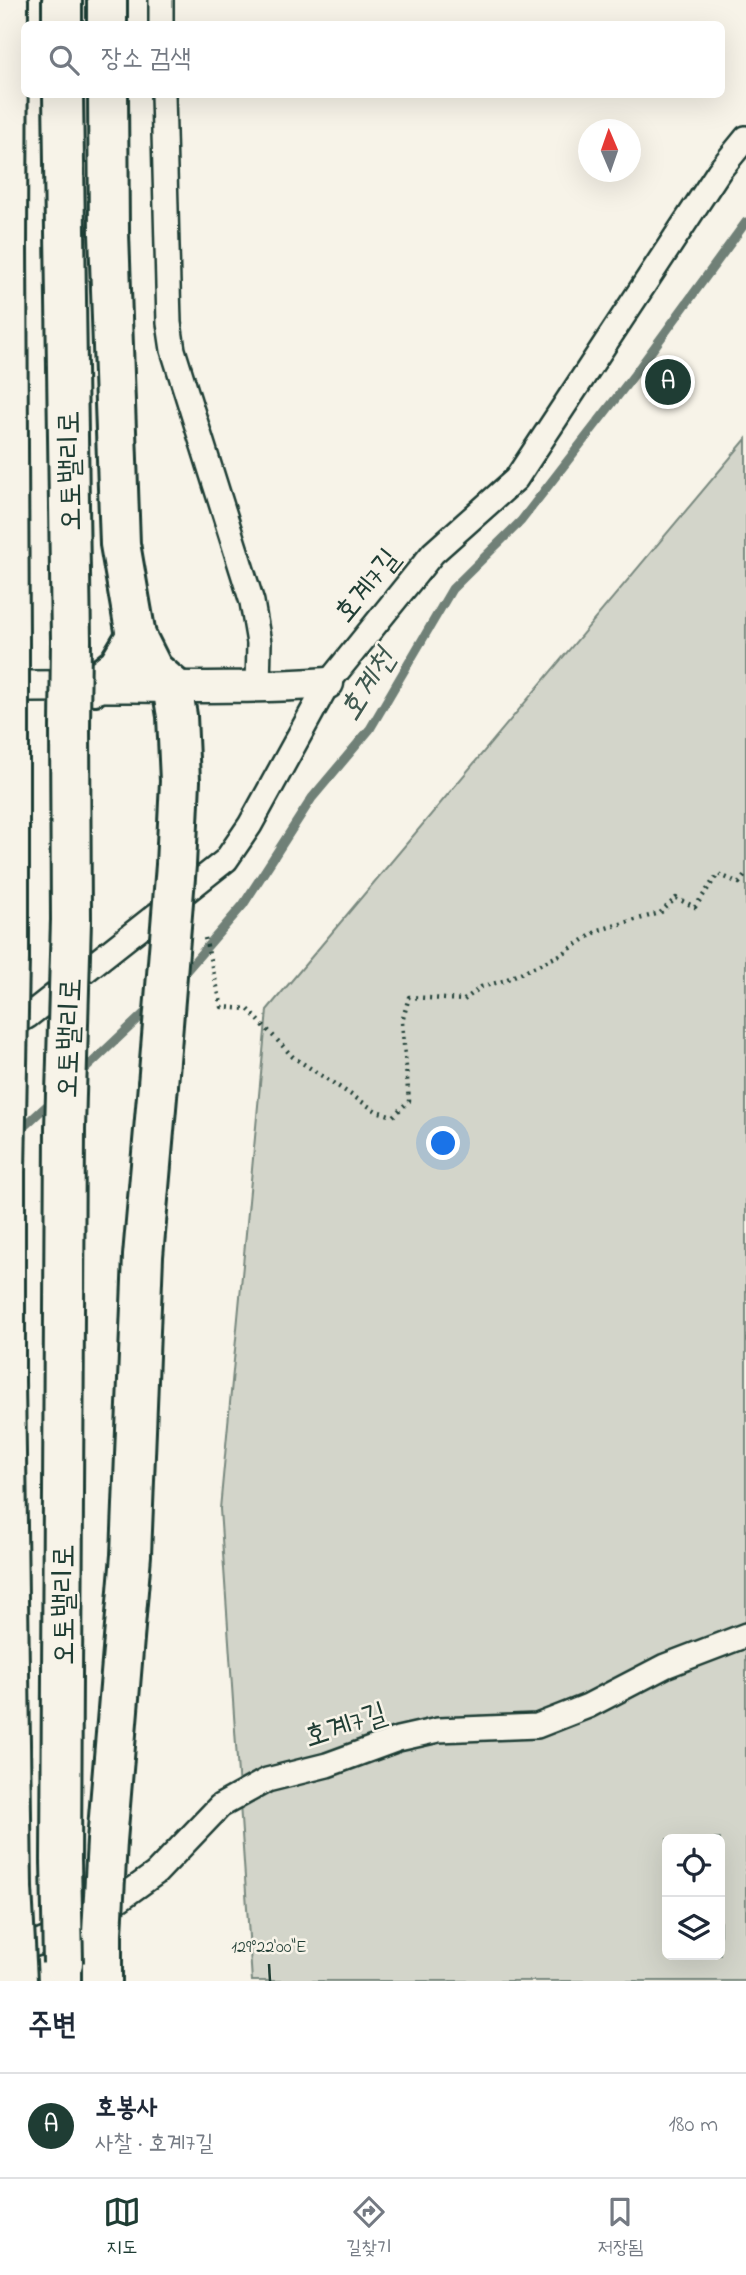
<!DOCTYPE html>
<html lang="ko">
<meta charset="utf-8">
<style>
:root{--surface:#fff;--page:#f2f2f3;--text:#1f2937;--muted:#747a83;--line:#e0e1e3;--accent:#1f3d34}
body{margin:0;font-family:"Indie Flower","Poor Story",sans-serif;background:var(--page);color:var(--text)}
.controls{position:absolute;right:21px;bottom:21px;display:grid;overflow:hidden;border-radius:10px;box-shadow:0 7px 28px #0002}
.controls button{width:63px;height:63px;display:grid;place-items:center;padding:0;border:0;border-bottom:2px solid var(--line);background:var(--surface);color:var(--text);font:35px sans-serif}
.compass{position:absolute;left:578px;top:119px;width:63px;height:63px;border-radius:50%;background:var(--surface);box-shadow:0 7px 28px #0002;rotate:358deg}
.you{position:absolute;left:444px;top:1144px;width:24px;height:24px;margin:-18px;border:5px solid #fff;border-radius:50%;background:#1a73e8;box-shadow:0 0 0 10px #1a73e833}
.badge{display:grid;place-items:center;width:46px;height:46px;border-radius:50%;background:var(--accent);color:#fff;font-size:23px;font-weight:700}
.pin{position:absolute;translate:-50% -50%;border:4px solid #fff;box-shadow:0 2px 7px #0006}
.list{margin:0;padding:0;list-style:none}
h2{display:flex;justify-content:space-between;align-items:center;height:91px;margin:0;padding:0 28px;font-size:30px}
h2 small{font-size:23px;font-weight:400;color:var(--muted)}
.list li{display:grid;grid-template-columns:46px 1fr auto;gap:21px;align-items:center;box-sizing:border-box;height:105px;padding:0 28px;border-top:2px solid var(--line)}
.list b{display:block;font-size:26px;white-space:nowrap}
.list p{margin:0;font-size:23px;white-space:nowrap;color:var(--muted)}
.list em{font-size:23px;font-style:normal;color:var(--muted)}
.icon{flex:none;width:38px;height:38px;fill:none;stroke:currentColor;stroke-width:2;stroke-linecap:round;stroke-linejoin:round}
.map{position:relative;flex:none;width:746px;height:1981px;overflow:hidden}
.search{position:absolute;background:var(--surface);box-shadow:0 7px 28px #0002;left:21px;right:21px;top:21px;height:77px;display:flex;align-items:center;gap:18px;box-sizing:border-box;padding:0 24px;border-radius:10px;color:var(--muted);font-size:26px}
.sheet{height:196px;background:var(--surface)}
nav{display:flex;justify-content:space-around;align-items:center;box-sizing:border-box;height:98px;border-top:2px solid var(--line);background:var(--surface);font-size:19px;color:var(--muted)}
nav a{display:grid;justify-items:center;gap:4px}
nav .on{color:var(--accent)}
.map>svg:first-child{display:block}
.green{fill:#d3d5ca;stroke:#79897f;stroke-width:2;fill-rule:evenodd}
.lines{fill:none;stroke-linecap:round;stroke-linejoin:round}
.stream{stroke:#6f8077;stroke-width:9}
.minor-casing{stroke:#1f3d34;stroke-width:28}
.tertiary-casing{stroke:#1f3d34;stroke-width:35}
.trunk-casing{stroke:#1f3d34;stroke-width:44}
.path{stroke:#1f3d34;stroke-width:4.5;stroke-dasharray:2 5;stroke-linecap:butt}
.minor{stroke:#f7f3e8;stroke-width:23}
.tertiary{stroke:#f7f3e8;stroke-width:30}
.trunk{stroke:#f7f3e8;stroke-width:38}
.trunk-bridge-casing{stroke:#1f3d34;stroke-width:44;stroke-linecap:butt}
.trunk-bridge{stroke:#f7f3e8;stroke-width:38}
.ticks{fill:none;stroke:#1f3d34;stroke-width:2.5}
.labels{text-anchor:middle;stroke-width:5;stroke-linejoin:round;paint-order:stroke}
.street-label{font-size:30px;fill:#1f3d34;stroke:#f7f3e8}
.water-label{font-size:32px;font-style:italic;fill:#405950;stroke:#f7f3e8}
.ticks-label{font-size:18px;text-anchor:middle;fill:#1f3d34;stroke:#f7f3e8;stroke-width:5;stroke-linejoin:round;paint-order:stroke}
</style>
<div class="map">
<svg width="746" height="1981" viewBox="0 0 746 1981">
<rect width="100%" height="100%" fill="#f7f3e8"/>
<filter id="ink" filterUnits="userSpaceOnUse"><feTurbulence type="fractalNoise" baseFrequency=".0143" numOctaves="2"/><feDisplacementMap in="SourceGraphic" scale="14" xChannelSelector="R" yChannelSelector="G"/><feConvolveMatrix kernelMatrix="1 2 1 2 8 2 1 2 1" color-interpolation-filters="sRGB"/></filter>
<g filter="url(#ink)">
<!-- green -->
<path class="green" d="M746 439V1981H252L220 1509 267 1010ZM667 1839H720V1955H667Z"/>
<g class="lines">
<!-- stream -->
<g class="stream">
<path d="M180 978 243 905 312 798 370 729 452 589 521 521 634 375 746 222"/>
<path d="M79 1075 153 1005"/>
<path d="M18 1132 54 1099"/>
</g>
<defs>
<g id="minor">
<path d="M161 0V24"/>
<path d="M163 94 169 323 173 350 252 602 259 643 258 688"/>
<path d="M0 1033 28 1016 226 860 250 825 328 683 433 553 516 479 719 171 746 138"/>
<path d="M6 1951 33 1945 88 1922 156 1873 220 1806 267 1780 327 1765 398 1739 438 1730 537 1726 588 1706 665 1666 746 1635"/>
</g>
<path id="tertiary" d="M0 687C109 684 219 691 328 683"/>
<g id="trunk">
<path d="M8 0 7 246 9 643"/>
<path d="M62 0V24"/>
<path d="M107 0V24"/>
<path d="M63 94 71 641"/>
<path d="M108 94 109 233 120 544 136 636 153 670 172 686 177 716 180 781 176 865"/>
<path d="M94 685 118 666 136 636"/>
<path d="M9 727V959"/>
<path d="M70 727 71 920"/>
<path d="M5 1172V1381L12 1888"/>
<path d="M107 1841 131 1555 143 1256 158 1085"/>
<path d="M61 1860 65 1129"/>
<path d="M102 1933V1981"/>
</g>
</defs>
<!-- minor casing -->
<use href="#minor" class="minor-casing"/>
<!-- tertiary casing -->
<use href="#tertiary" class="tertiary-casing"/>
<!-- trunk casing -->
<use href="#trunk" class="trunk-casing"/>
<!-- path -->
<path class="path" d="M205 938 222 1007 248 1009 293 1057 376 1111 393 1116 409 1101 402 1022 409 997 464 1000 481 987 503 981 562 954 599 930 660 913 676 898 695 907 718 874 739 883 746 874"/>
<!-- minor -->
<use href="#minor" class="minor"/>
<!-- tertiary -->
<use href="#tertiary" class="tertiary"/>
<!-- trunk -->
<use href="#trunk" class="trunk"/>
<defs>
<g id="trunk-bridge">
<path d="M9 727V643"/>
<path d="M70 727 71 641"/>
<path d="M158 1085 176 865"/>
<path d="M65 1129 71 920"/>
<path d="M5 1172 9 959"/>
<path d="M61 1860 63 1963"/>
<path d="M12 1888 17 1981"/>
<path d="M102 1933 107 1841"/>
</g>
</defs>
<!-- trunk-bridge casing -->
<use href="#trunk-bridge" class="trunk-bridge-casing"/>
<!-- trunk-bridge -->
<use href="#trunk-bridge" class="trunk-bridge"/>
</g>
</g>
<!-- ticks -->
<path class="ticks" d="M269 1964 270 1981"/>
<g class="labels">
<!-- street labels -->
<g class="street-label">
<text transform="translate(69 471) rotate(-91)" y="10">오토밸리로</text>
<text transform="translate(366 585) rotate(-51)" y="10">호계7길</text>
<text transform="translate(68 1038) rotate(-88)" y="10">오토밸리로</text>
<text transform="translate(63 1605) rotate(-90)" y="10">오토밸리로</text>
<text transform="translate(345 1724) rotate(-18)" y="10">호계7길</text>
</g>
<!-- water labels -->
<g class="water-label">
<text transform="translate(366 684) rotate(-58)" y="11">호계천</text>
</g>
</g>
<g class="ticks-label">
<text x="269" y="1952">129°22'00"E</text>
</g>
</svg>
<div class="controls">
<button><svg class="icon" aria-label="locate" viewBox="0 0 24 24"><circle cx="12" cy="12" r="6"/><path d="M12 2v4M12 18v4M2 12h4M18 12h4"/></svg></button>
<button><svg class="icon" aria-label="layers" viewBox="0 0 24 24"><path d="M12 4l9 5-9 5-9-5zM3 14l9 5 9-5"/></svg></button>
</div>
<svg class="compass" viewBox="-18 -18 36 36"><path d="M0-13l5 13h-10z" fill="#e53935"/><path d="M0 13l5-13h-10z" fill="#747a83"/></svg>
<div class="you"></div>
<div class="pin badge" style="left:668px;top:382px">A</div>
<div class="search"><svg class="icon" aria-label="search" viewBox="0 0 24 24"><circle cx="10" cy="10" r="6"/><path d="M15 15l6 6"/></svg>장소 검색</div>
</div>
<section class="sheet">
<h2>주변<small></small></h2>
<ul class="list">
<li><span class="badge">A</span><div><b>호봉사</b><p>사찰 · 호계7길</p></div><em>180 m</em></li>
</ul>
</section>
<nav>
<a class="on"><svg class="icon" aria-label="map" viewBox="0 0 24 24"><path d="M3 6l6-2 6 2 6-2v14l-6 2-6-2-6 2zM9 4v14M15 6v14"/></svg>지도</a>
<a><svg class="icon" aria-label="directions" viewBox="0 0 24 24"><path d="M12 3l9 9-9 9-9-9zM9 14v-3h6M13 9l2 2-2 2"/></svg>길찾기</a>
<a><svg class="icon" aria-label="saved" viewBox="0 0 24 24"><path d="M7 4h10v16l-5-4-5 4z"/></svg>저장됨</a>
</nav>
